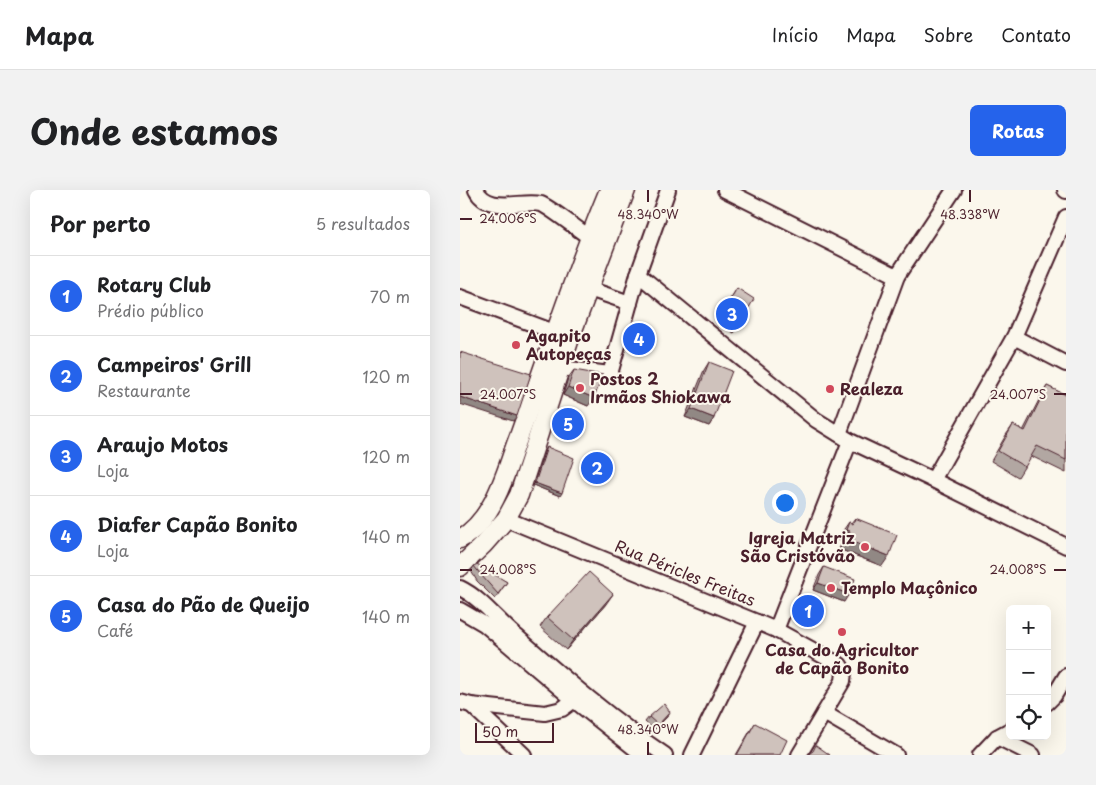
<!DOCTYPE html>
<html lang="pt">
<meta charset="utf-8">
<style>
:root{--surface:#fff;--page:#f2f2f2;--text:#202124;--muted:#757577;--line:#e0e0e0;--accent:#2563eb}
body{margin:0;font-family:"Playpen Sans",sans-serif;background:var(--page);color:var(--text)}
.controls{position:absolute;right:15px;bottom:15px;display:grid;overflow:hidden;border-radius:8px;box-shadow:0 5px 20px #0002}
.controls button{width:45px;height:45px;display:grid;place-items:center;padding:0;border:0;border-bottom:1px solid var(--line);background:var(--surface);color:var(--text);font:25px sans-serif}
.scale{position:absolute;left:15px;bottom:12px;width:79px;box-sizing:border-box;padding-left:5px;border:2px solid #4a1f2b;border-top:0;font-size:14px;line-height:18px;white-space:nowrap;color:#4a1f2b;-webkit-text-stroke:4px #fbf7ec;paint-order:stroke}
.you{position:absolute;left:324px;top:312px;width:18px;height:18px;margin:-12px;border:4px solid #fff;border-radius:50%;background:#1a73e8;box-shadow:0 0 0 8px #1a73e833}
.badge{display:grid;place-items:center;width:32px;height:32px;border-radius:50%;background:var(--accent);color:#fff;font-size:16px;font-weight:700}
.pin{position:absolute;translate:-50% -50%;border:2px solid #fff;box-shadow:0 1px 5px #0006}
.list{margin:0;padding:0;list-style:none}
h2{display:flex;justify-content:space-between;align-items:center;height:65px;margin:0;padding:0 20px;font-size:21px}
h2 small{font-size:16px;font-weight:400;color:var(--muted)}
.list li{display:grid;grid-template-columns:32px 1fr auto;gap:15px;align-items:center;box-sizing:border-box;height:80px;padding:0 20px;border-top:1px solid var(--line)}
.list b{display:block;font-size:19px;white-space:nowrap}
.list p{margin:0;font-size:16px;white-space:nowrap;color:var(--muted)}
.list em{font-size:16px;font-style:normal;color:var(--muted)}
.icon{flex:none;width:28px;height:28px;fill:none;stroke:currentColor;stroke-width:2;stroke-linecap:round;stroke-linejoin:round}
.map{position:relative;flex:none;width:606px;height:565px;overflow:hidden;border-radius:8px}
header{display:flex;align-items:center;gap:30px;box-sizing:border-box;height:70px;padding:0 25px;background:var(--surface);border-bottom:1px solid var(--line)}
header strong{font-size:24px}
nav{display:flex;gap:28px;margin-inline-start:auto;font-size:18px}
.intro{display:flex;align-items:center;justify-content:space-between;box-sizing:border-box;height:120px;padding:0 30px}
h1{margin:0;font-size:35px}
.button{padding:12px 22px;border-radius:8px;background:var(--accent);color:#fff;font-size:18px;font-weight:700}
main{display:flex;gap:30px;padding:0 30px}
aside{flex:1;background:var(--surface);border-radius:8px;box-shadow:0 5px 20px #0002}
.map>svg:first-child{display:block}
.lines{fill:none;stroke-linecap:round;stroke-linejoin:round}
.minor-casing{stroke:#4a1f2b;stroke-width:18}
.major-casing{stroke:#4a1f2b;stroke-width:21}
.minor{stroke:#fbf7ec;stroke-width:14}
.major{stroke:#fbf7ec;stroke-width:18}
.wall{fill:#b2a7a2;stroke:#4a1f2b}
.shaded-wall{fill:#918884;stroke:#4a1f2b}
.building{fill:#cfc2bc;stroke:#4a1f2b}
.ticks{fill:none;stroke:#4a1f2b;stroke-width:2}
.poi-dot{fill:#d1495b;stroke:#fbf7ec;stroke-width:2}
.labels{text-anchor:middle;stroke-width:4;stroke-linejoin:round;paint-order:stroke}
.poi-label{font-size:16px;font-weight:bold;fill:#4a1f2b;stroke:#fbf7ec;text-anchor:start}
.street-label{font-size:16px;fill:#4a1f2b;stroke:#fbf7ec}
.ticks-label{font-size:12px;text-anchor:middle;fill:#4a1f2b;stroke:#fbf7ec;stroke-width:4;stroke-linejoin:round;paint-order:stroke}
</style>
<header>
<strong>Mapa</strong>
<nav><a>Início</a><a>Mapa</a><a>Sobre</a><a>Contato</a></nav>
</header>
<div class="intro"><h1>Onde estamos</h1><a class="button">Rotas</a></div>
<main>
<aside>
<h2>Por perto<small>5 resultados</small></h2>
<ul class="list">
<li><span class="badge">1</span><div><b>Rotary Club</b><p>Prédio público</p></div><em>70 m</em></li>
<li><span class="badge">2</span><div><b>Campeiros' Grill</b><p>Restaurante</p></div><em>120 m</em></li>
<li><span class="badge">3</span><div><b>Araujo Motos</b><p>Loja</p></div><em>120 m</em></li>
<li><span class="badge">4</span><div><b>Diafer Capão Bonito</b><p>Loja</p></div><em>140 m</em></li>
<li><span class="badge">5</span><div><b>Casa do Pão de Queijo</b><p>Café</p></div><em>140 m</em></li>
</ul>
</aside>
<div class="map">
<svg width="606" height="565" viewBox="0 0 606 565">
<rect width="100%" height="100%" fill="#fbf7ec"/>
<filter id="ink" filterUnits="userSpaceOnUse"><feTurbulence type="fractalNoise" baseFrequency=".02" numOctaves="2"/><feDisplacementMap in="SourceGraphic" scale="10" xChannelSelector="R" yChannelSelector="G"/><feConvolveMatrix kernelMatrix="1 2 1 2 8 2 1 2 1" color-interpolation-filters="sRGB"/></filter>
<g filter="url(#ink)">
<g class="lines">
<defs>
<g id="minor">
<path d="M16 0C28 24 60 10 81 14 88 16 120 41 129 47"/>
<path d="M265 0 437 86"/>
<path d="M605 0 606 1"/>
<path d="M178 84 356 230 390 251 473 290 606 356"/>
<path d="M129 99 170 113"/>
<path d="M0 107 97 143"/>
<path d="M554 147 606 174"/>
<path d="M101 178 150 184 178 84 208 0"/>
<path d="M379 244 437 86 494 0"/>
<path d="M473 290 554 147 606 27"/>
<path d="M46 329 297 432 316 440 380 475 384 482 383 491 339 565"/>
<path d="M0 398C21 408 37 430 55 445 103 487 152 530 205 565"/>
<path d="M0 420 24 434 115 511 183 565"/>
<path d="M316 440 390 251"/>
<path d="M0 512 11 515 85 523 102 519 121 505"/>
<path d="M587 513 594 506 606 486"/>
<path d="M11 515 64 565"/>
<path d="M364 523 436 565"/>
<path d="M537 547 573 565"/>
<path d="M232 565 297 432"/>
<path d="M520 565 537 547 550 540"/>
</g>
<g id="major">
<path d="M0 349C14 341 23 330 31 316 44 294 50 269 59 246 89 164 115 80 149 0"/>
<path d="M0 377 23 355 46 329 59 305 111 145 166 0"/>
</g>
</defs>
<!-- minor casing -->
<use href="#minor" class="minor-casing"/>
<!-- major casing -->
<use href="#major" class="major-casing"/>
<!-- minor -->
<use href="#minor" class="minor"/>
<!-- major -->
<use href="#major" class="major"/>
</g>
<!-- wall -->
<g class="wall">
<path d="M277 98 279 135 274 143 256 132Z"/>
<path d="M249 172 254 228 249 236 225 227 244 180Z"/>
<path d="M114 180 128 216 103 205 108 188Z"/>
<path d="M587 196 606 205V283L571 266 558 287 531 271 546 245 553 235 563 241 581 206Z"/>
<path d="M87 257 100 306 73 295 85 260Z"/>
<path d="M395 328 422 376 379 359 383 351 379 350 382 342 389 332 391 333Z"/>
<path d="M14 376 47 392 35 409 17 391 11 381Z"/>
<path d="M364 377 384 412 353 400 359 385Z"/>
<path d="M146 414 106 460 80 437 87 427Z"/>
<path d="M189 527H207L194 540 185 532Z"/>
<path d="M295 533 320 565H276L290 541Z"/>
</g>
<!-- shaded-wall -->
<g class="shaded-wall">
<path d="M108 197 134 208 128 216 103 205Z"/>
<path d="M0 207 57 226 53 231 0 214Z"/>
<path d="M231 219 254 228 249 236 225 227Z"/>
<path d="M75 293 102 303 100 306 73 295Z"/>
<path d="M386 340 390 341 383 351 379 350Z"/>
<path d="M386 349 429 366 422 376 379 359Z"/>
<path d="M358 393 389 404 384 412 353 400Z"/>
<path d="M153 404 146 414 106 460 113 450Z"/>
<path d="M210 522 207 527 194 540 198 535Z"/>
</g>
<!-- building -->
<g class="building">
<path d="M277 98 294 109 279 135 261 125Z"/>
<path d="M0 162 71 184 57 226 0 207Z"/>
<path d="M249 172 272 181 254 228 231 219Z"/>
<path d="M114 180 143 185 134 208 108 197Z"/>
<path d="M587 196 606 205V270L577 256 565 277 538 261 553 235 565 241Z"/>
<path d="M87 257 114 268 102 303 75 293Z"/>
<path d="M395 328 437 345 429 366 386 349 390 341 386 340 389 332 393 334Z"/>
<path d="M17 374 47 392 38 404 21 385 14 376Z"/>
<path d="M364 377 395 389 389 404 358 393Z"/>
<path d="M129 382 153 404 113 450 87 427Z"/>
<path d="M204 514 210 522 198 535 189 527Z"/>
<path d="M295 533 327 550 320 565H277Z"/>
<path d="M356 555 370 565H347L353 561Z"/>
</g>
</g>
<!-- ticks -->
<path class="ticks" d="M188 0V12M510 0V12M0 29H12M0 204H12M594 204H606M0 380H12M594 380H606M188 552V565"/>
<!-- markers -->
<g class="poi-dot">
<circle cx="56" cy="155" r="5"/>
<circle cx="120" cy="198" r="5"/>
<circle cx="370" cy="199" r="5"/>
<circle cx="405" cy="357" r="5"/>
<circle cx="371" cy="398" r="5"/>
<circle cx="382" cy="442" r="5"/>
</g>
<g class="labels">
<!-- poi labels -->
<g class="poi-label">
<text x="66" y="152">Agapito<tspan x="66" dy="18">Autopeças</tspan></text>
<text x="130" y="195">Postos 2<tspan x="130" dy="18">Irmãos Shiokawa</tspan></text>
<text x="380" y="205">Realeza</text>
<text x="395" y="354" text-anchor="end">Igreja Matriz<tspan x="395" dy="18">São Cristóvão</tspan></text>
<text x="381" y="404">Templo Maçônico</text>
<text x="382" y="466" text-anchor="middle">Casa do Agricultor<tspan x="382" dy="18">de Capão Bonito</tspan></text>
</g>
<!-- street labels -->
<g class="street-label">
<text transform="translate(225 383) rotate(22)" y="6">Rua Péricles Freitas</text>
</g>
</g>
<g class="ticks-label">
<text x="188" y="29">48.340°W</text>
<text x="510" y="29">48.338°W</text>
<text x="48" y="33">24.006°S</text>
<text x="48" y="209">24.007°S</text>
<text x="558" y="209">24.007°S</text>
<text x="48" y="384">24.008°S</text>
<text x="558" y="384">24.008°S</text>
<text x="188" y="544">48.340°W</text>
</g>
</svg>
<div class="controls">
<button>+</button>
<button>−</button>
<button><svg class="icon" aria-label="locate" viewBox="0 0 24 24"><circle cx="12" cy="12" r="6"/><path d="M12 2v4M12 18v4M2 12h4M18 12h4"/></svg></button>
</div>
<div class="scale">50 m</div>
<div class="you"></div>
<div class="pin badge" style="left:348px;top:421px">1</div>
<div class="pin badge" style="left:137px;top:278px">2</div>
<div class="pin badge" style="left:272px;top:124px">3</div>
<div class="pin badge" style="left:179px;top:149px">4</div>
<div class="pin badge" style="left:108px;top:234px">5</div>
</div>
</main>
